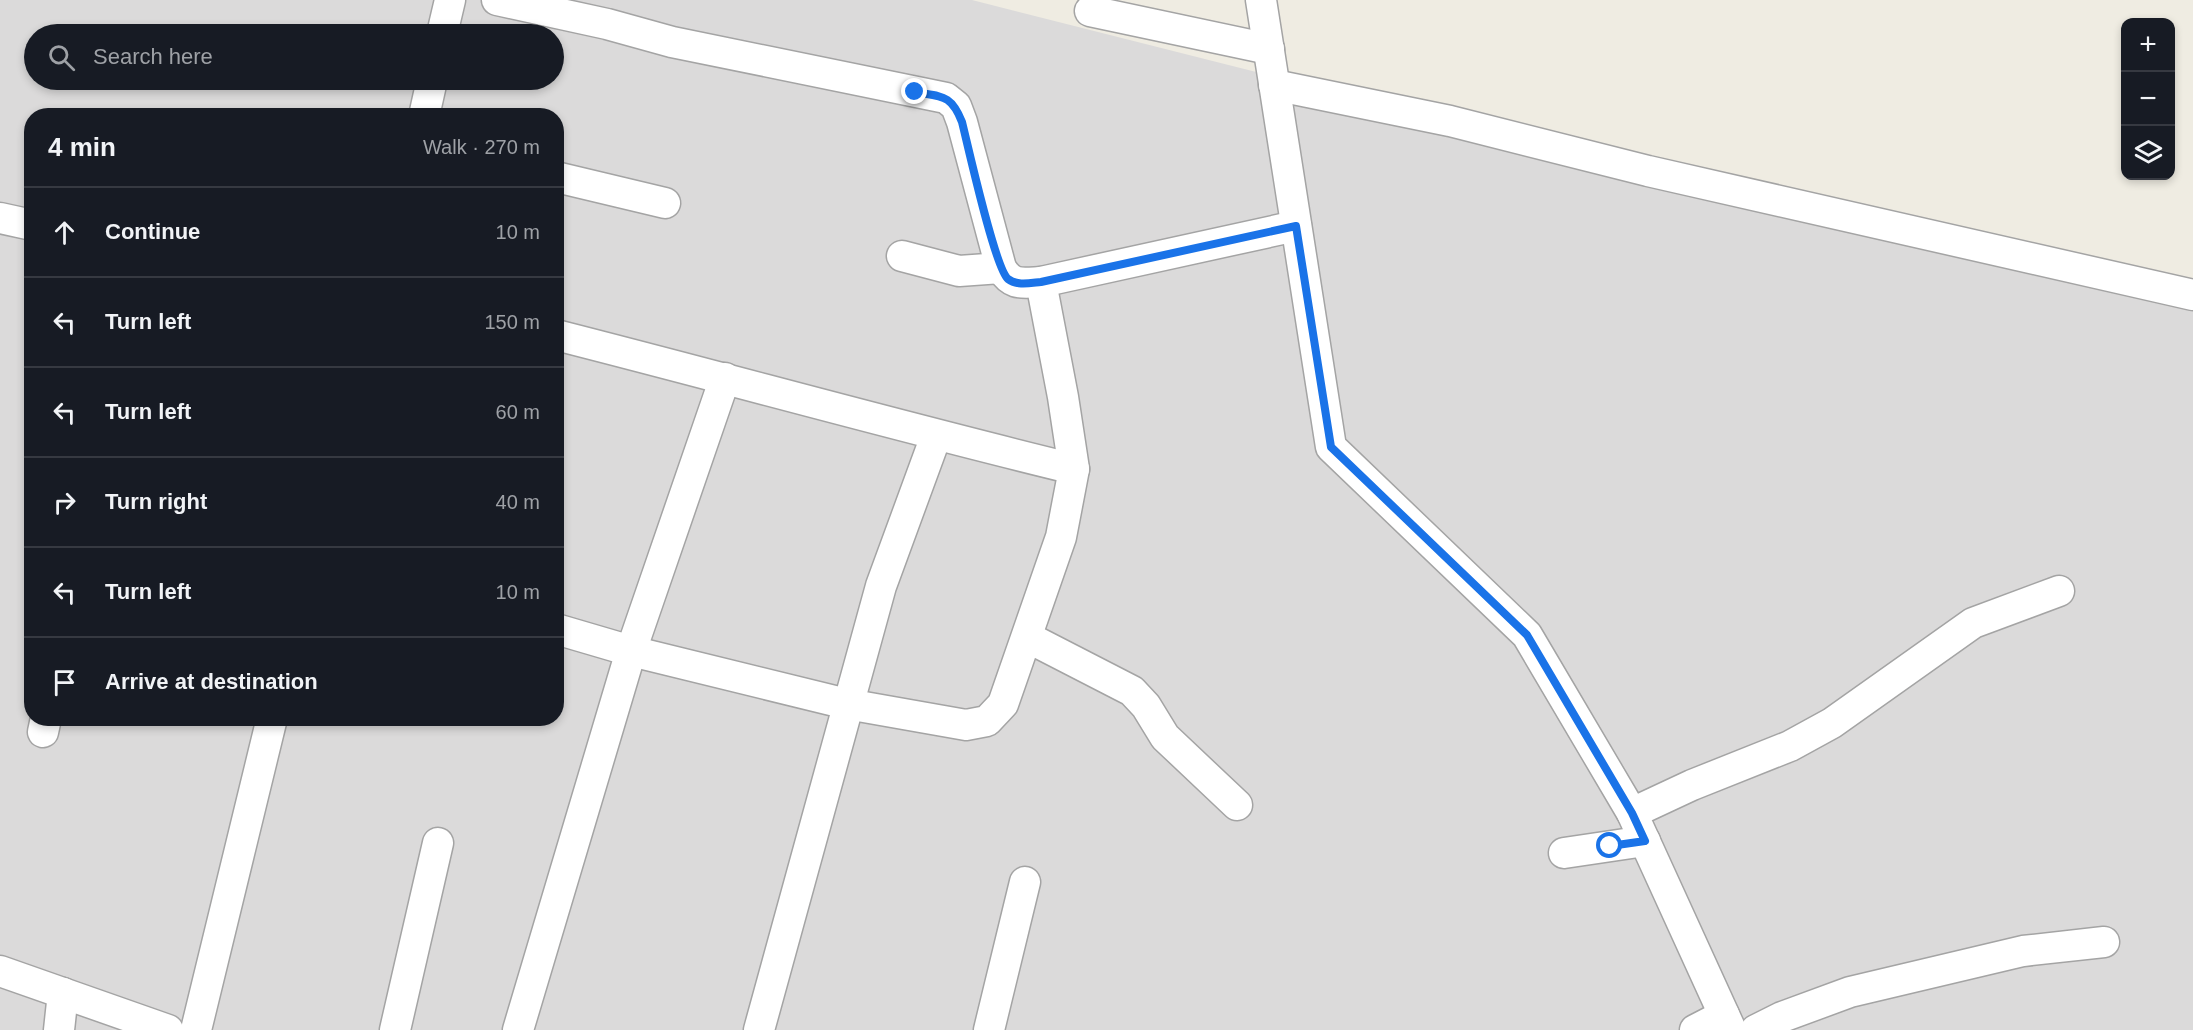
<!DOCTYPE html>
<meta charset="utf-8">
<style>
:root{--surface:#171b24;--page:#242831;--text:#f1f3f6;--muted:#9ea1a6;--line:#363941}
body{margin:0;font-family:Helvetica,sans-serif;background:var(--page);color:var(--text)}
.controls{position:absolute;right:18px;top:18px;display:grid;overflow:hidden;border-radius:12px;box-shadow:0 3px 9px #0003}
.controls button{width:54px;height:54px;display:grid;place-items:center;padding:0;border:0;border-bottom:2px solid var(--line);background:var(--surface);color:var(--text);font:30px sans-serif}
.stop{position:absolute;width:18px;height:18px;margin:-14px;border:4px solid #1a73e8;border-radius:50%;background:#fff}
.stop.end{background:#1a73e8;border-color:#fff;box-shadow:0 2px 6px #0008}
.list{margin:0;padding:0;list-style:none}
h2{display:flex;justify-content:space-between;align-items:center;height:78px;margin:0;padding:0 24px;font-size:26px}
h2 small{font-size:20px;font-weight:400;color:var(--muted)}
.list li{display:grid;grid-template-columns:39px 1fr auto;gap:18px;align-items:center;box-sizing:border-box;height:90px;padding:0 24px;border-top:2px solid var(--line)}
.list b{display:block;font-size:22px;white-space:nowrap}
.list em{font-size:20px;font-style:normal;color:var(--muted)}
.icon{flex:none;width:33px;height:33px;fill:none;stroke:currentColor;stroke-width:2;stroke-linecap:round;stroke-linejoin:round}
.map{position:relative;flex:none;width:2193px;height:1030px;overflow:hidden}
.search{position:absolute;background:var(--surface);box-shadow:0 3px 9px #0003;left:24px;top:24px;width:540px;height:66px;display:flex;align-items:center;gap:15px;box-sizing:border-box;padding:0 21px;border-radius:33px;color:var(--muted);font-size:22px}
.panel{position:absolute;background:var(--surface);box-shadow:0 3px 9px #0003;left:24px;top:108px;width:540px;height:618px;border-radius:24px}
.map>svg:first-child{display:block}
.residential{fill:#dbdada;fill-rule:evenodd}
.lines{fill:none;stroke-linecap:round;stroke-linejoin:round}
.street-casing{stroke:#a4a4a4;stroke-width:33}
.street{stroke:#fff;stroke-width:30}
.route{stroke:#1a73e8;stroke-width:8}
</style>
<div class="map">
<svg width="2193" height="1030" viewBox="0 0 2193 1030">
<rect width="100%" height="100%" fill="#efece2"/>
<!-- residential -->
<path class="residential" d="M0 0H972L1648 171 2193 299V1030H0ZM34 34H554V80H34ZM32 116H556V718H32Z"/>
<g class="lines">
<defs>
<g id="street">
<path d="M497 0 607 24 672 42 946 98 956 106 962 122 1001 268C1012 286 1021 283 1041 282L1296 226"/>
<path d="M1261 0 1331 447 1527 635 1632 813 1731 1030"/>
<path d="M1090 11 1269 49"/>
<path d="M442 34 450 0"/>
<path d="M1274 85 1450 121 1648 171 2193 295"/>
<path d="M424 116 432 80"/>
<path d="M556 177 665 203"/>
<path d="M0 218 32 225"/>
<path d="M902 256 959 271 1001 268"/>
<path d="M556 335C729 379 901 427 1074 469"/>
<path d="M556 629 631 651 847 704 966 725 987 721 1003 704 1061 537 1074 469 1063 397 1041 282"/>
<path d="M1027 637 1132 691 1146 706 1165 737 1237 805"/>
<path d="M43 732 46 718"/>
<path d="M1632 813 1692 785 1790 746 1832 723 1973 623 2059 591"/>
<path d="M1564 853 1645 841"/>
<path d="M0 971 168 1030"/>
<path d="M59 1030 63 993"/>
<path d="M196 1030 272 718"/>
<path d="M395 1030 438 843"/>
<path d="M518 1030 631 651 725 378"/>
<path d="M759 1030 881 586 936 436"/>
<path d="M989 1030 1025 882"/>
<path d="M1695 1030 1724 1015"/>
<path d="M1756 1030 1782 1017 1850 992 2023 951 2104 942"/>
</g>
</defs>
<!-- street casing -->
<use href="#street" class="street-casing"/>
<!-- street -->
<use href="#street" class="street"/>
</g>
<g class="lines">
<!-- route -->
<path class="route" d="M915 92C942 97 951 94 962 122 968 146 995 268 1008 279 1017 286 1030 283 1041 282L1296 226 1331 447 1527 635 1632 813 1645 841 1610 846"/>
</g>
</svg>
<div class="controls">
<button>+</button>
<button>−</button>
<button><svg class="icon" aria-label="layers" viewBox="0 0 24 24"><path d="M12 4l9 5-9 5-9-5zM3 14l9 5 9-5"/></svg></button>
</div>
<div class="stop" style="left:1610px;top:846px"></div>
<div class="stop end" style="left:915px;top:92px"></div>
<div class="search"><svg class="icon" aria-label="search" viewBox="0 0 24 24"><circle cx="10" cy="10" r="6"/><path d="M15 15l6 6"/></svg>Search here</div>
<section class="panel">
<h2>4 min<small>Walk · 270 m</small></h2>
<ul class="list">
<li><svg class="icon" aria-label="ahead" viewBox="0 0 24 24"><path d="M12 20V5M6 11l6-6 6 6"/></svg><div><b>Continue</b></div><em>10 m</em></li>
<li><svg class="icon" aria-label="left" viewBox="0 0 24 24"><path d="M17 20v-9H6M10 6l-5 5 5 5"/></svg><div><b>Turn left</b></div><em>150 m</em></li>
<li><svg class="icon" aria-label="left" viewBox="0 0 24 24"><path d="M17 20v-9H6M10 6l-5 5 5 5"/></svg><div><b>Turn left</b></div><em>60 m</em></li>
<li><svg class="icon" aria-label="right" viewBox="0 0 24 24"><path d="M7 20v-9h11M14 6l5 5-5 5"/></svg><div><b>Turn right</b></div><em>40 m</em></li>
<li><svg class="icon" aria-label="left" viewBox="0 0 24 24"><path d="M17 20v-9H6M10 6l-5 5 5 5"/></svg><div><b>Turn left</b></div><em>10 m</em></li>
<li><svg class="icon" aria-label="arrive" viewBox="0 0 24 24"><path d="M6 21V4h12l-3 4 3 4H6"/></svg><div><b>Arrive at destination</b></div></li>
</ul>
</section>
</div>
